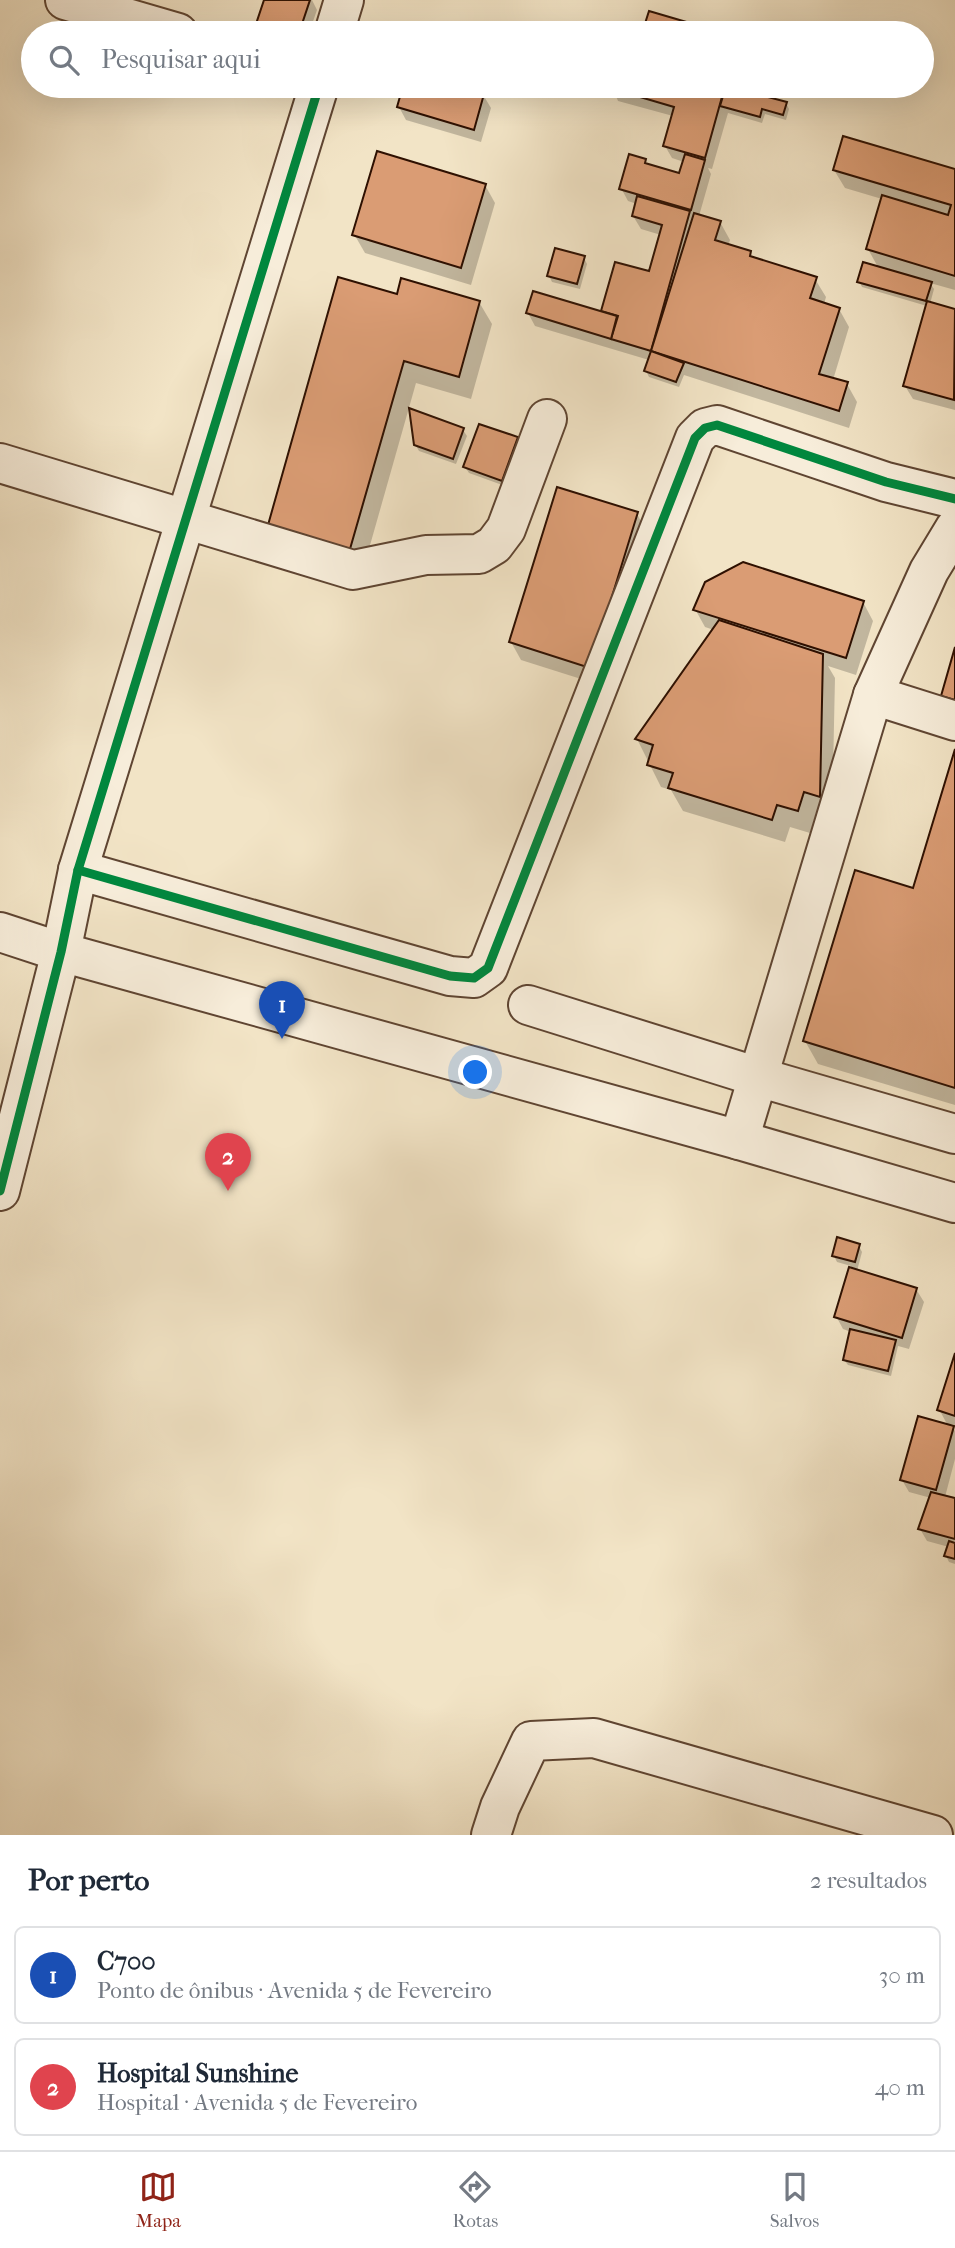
<!DOCTYPE html>
<html lang="pt">
<meta charset="utf-8">
<style>
:root{--surface:#fff;--page:#f2f2f3;--text:#1f2937;--muted:#747a83;--line:#e0e1e3;--accent:#8f2418}
body{margin:0;font-family:"IM FELL French Canon",serif;background:var(--page);color:var(--text)}
.you{position:absolute;left:476px;top:1073px;width:24px;height:24px;margin:-18px;border:5px solid #fff;border-radius:50%;background:#1a73e8;box-shadow:0 0 0 10px #1a73e833}
.badge{display:grid;place-items:center;width:46px;height:46px;border-radius:50%;background:var(--accent);color:#fff;font-size:23px;font-weight:700}
.pin{position:absolute;translate:-50% -58px;filter:drop-shadow(0 2px 4px #0008)}
.pin::after{content:'';position:absolute;top:37px;width:24px;height:21px;background:inherit;clip-path:polygon(0 0,100% 0,50% 100%)}
.list{margin:0;padding:0;list-style:none}
h2{display:flex;justify-content:space-between;align-items:center;height:91px;margin:0;padding:0 28px;font-size:30px}
h2 small{font-size:23px;font-weight:400;color:var(--muted)}
.list li{display:grid;grid-template-columns:46px 1fr auto;gap:21px;align-items:center;box-sizing:border-box;height:98px;margin:0 14px 14px;padding:0 14px;border:2px solid var(--line);border-radius:10px}
.list b{display:block;font-size:26px;white-space:nowrap}
.list p{margin:0;font-size:23px;white-space:nowrap;color:var(--muted)}
.list em{font-size:23px;font-style:normal;color:var(--muted)}
.icon{flex:none;width:38px;height:38px;fill:none;stroke:currentColor;stroke-width:2;stroke-linecap:round;stroke-linejoin:round}
.map{position:relative;flex:none;width:955px;height:1835px;overflow:hidden}
.search{position:absolute;background:var(--surface);box-shadow:0 7px 28px #0002;left:21px;right:21px;top:21px;height:77px;display:flex;align-items:center;gap:18px;box-sizing:border-box;padding:0 24px;border-radius:38px;color:var(--muted);font-size:26px}
.sheet{height:315px;background:var(--surface)}
nav{display:flex;justify-content:space-around;align-items:center;box-sizing:border-box;height:98px;border-top:2px solid var(--line);background:var(--surface);font-size:19px;color:var(--muted)}
nav a{display:grid;justify-items:center;gap:4px}
nav .on{color:var(--accent)}
.map>svg:first-child{display:block}
.shadow{fill:#0003}
.building{fill:#da9c74;stroke:#2e1001;stroke-width:2}
.lines{fill:none;stroke-linecap:round;stroke-linejoin:round}
.minor-casing{stroke:#5f4532;stroke-width:42}
.minor{stroke:#f7edda;stroke-width:38}
.cycleway-casing{stroke:#f7edda;stroke-width:13}
.cycleway{stroke:#00873e;stroke-width:9}
</style>
<div class="map">
<svg width="955" height="1835" viewBox="0 0 955 1835">
<rect width="100%" height="100%" fill="#f2e4c6"/>
<filter id="stains"><feTurbulence type="fractalNoise" baseFrequency=".00286" numOctaves="4"/><feColorMatrix values="0 0 0 0 .2 0 0 0 0 .09 0 0 0 0 .02 0 0 0 .5 -.17"/></filter>
<radialGradient id="worn" r=".72"><stop offset=".6" stop-color="#630" stop-opacity="0"/><stop offset="1" stop-color="#630" stop-opacity=".3"/></radialGradient>
<!-- shadow -->
<g class="shadow">
<path d="M266 0H312L317 10 309 33H260L257 27Z"/>
<path d="M405 86H497L494 97 482 93 491 108 481 142 406 120 399 107Z"/>
<path d="M612 86H775L771 99 786 103 789 109 786 120 765 114 762 123 728 113 712 169 708 168 711 174 699 216 720 222 730 240 728 246 750 253 754 259 815 279 826 297 824 304 839 309 849 327 833 380 847 384 857 402 849 428 684 375 679 387 649 377 646 371 649 360 535 326 528 313H603L617 264 650 273 661 235 641 229 633 216 637 204 628 201 621 188 645 161 648 166 680 175 684 162 672 158 665 146 673 116 618 101Z"/>
<path d="M834 170 955 171V290L930 283 934 289 930 304 955 311V410L913 399 905 386 927 306 862 287 859 281 879 269 868 249 882 199 845 188Z"/>
<path d="M485 185 495 203 471 285 365 253 354 234Z"/>
<path d="M584 258 587 264 580 289 552 282 549 276Z"/>
<path d="M398 296 479 302 492 324 471 399 416 383 363 570 282 547Z"/>
<path d="M463 430 467 436 456 464 419 451 415 444Z"/>
<path d="M516 438 520 444 505 486 469 473 465 467Z"/>
<path d="M637 514 647 532 600 685 521 660 511 642Z"/>
<path d="M863 602 873 621 856 675 828 666 835 678 832 818 816 813 810 833 790 827 785 842 683 811 671 790 661 787 637 739 714 630 705 627 695 609Z"/>
<path d="M955 755V1105L818 1064 805 1041 914 890Z"/>
<path d="M859 1246 862 1252 857 1271 916 1289 924 1302 909 1349 898 1346 891 1376 848 1365 844 1360 851 1332 843 1329 836 1316 851 1266 837 1262 834 1256Z"/>
<path d="M955 1359V1425L951 1424 955 1431V1459L945 1497 955 1500V1564L949 1562 946 1556 949 1547 927 1541 920 1529 931 1498 909 1492 902 1480 948 1426 939 1409Z"/>
</g>
<!-- building -->
<g class="building">
<path d="M264 0H310L299 33H272L255 27Z"/>
<path d="M649 11 724 33H642Z"/>
<path d="M527 25 556 33H524Z"/>
<path d="M618 26 642 33H616Z"/>
<path d="M403 86H464V88L484 94 474 130 397 107Z"/>
<path d="M610 86H725L705 158 663 146 674 107 609 88Z"/>
<path d="M726 86 787 102 783 115 762 109 760 117 720 106Z"/>
<path d="M735 86H771L768 95Z"/>
<path d="M843 136 955 169V276L866 249 882 195 948 215 951 205 833 170Z"/>
<path d="M377 151 486 184 461 268 352 235Z"/>
<path d="M629 154 646 159 645 163 679 173 685 154 705 160 691 210 619 189Z"/>
<path d="M637 196 690 211 651 351 611 339 618 316 601 311 615 262 649 271 662 225 632 216Z"/>
<path d="M694 213 721 221 715 240 751 251 750 256 817 277 810 298 840 308 819 374 848 382 839 411 651 351Z"/>
<path d="M555 248 585 256 577 284 547 276Z"/>
<path d="M863 262 932 282 926 301 857 282Z"/>
<path d="M338 277 397 294 401 278 480 301 459 377 404 361 350 549 268 525Z"/>
<path d="M533 291 617 316 611 339 526 313Z"/>
<path d="M927 301 955 309 954 400 903 386Z"/>
<path d="M651 351 684 363 676 382 644 371Z"/>
<path d="M409 408 464 428 453 459 414 445Z"/>
<path d="M479 424 518 437 502 481 463 467Z"/>
<path d="M557 487 638 512 590 668 509 642Z"/>
<path d="M743 562 864 601 846 658 693 610 705 582Z"/>
<path d="M719 620 823 654 820 797 804 792 798 811 777 805 772 820 668 788 673 773 647 765 653 745 635 739Z"/>
<path d="M955 647V700L941 696Z"/>
<path d="M955 749V1088L803 1041 855 870 913 888Z"/>
<path d="M837 1237 860 1244 855 1262 832 1256Z"/>
<path d="M849 1267 917 1288 902 1338 834 1317Z"/>
<path d="M850 1329 896 1340 888 1371 843 1360Z"/>
<path d="M955 1353V1416L937 1410Z"/>
<path d="M918 1416 954 1426 936 1490 900 1480Z"/>
<path d="M931 1492 955 1498V1539L918 1529Z"/>
<path d="M949 1541 955 1543V1559L944 1556Z"/>
</g>
<g class="lines">
<defs>
<g id="minor">
<path d="M65 0 178 33"/>
<path d="M334 33 344 0"/>
<path d="M0 463 353 570 426 555 479 554 494 545 506 529 547 419"/>
<path d="M873 695 955 721"/>
<path d="M78 870 450 976 474 978 488 968 695 438 705 428 717 425 886 482 955 499"/>
<path d="M0 932 61 952 739 1140 955 1203"/>
<path d="M528 1005 758 1077 955 1134"/>
<path d="M739 1140 873 695 929 571 955 528"/>
<path d="M0 1191 61 952 78 870 319 86"/>
<path d="M491 1835 500 1807 531 1741 594 1738 933 1835"/>
</g>
</defs>
<!-- minor casing -->
<use href="#minor" class="minor-casing"/>
<!-- minor -->
<use href="#minor" class="minor"/>
<defs>
<g id="cycleway">
<path d="M78 870 450 976 474 978 488 968 695 438 705 428 717 425 886 482 955 499"/>
<path d="M0 1191 61 952 78 870 319 86"/>
</g>
</defs>
<!-- cycleway casing -->
<use href="#cycleway" class="cycleway-casing"/>
<!-- cycleway -->
<use href="#cycleway" class="cycleway"/>
</g>
<rect width="100%" height="100%" filter="url(#stains)"/>
<rect width="100%" height="100%" fill="url(#worn)"/>
</svg>
<div class="you"></div>
<div class="pin badge" style="left:282px;top:1039px;background:#1a4fb4">1</div>
<div class="pin badge" style="left:228px;top:1191px;background:#e0444e">2</div>
<div class="search"><svg class="icon" aria-label="search" viewBox="0 0 24 24"><circle cx="10" cy="10" r="6"/><path d="M15 15l6 6"/></svg>Pesquisar aqui</div>
</div>
<section class="sheet">
<h2>Por perto<small>2 resultados</small></h2>
<ul class="list">
<li><span class="badge" style="background:#1a4fb4">1</span><div><b>C700</b><p>Ponto de ônibus · Avenida 5 de Fevereiro</p></div><em>30 m</em></li>
<li><span class="badge" style="background:#e0444e">2</span><div><b>Hospital Sunshine</b><p>Hospital · Avenida 5 de Fevereiro</p></div><em>40 m</em></li>
</ul>
</section>
<nav>
<a class="on"><svg class="icon" aria-label="map" viewBox="0 0 24 24"><path d="M3 6l6-2 6 2 6-2v14l-6 2-6-2-6 2zM9 4v14M15 6v14"/></svg>Mapa</a>
<a><svg class="icon" aria-label="directions" viewBox="0 0 24 24"><path d="M12 3l9 9-9 9-9-9zM9 14v-3h6M13 9l2 2-2 2"/></svg>Rotas</a>
<a><svg class="icon" aria-label="saved" viewBox="0 0 24 24"><path d="M7 4h10v16l-5-4-5 4z"/></svg>Salvos</a>
</nav>
